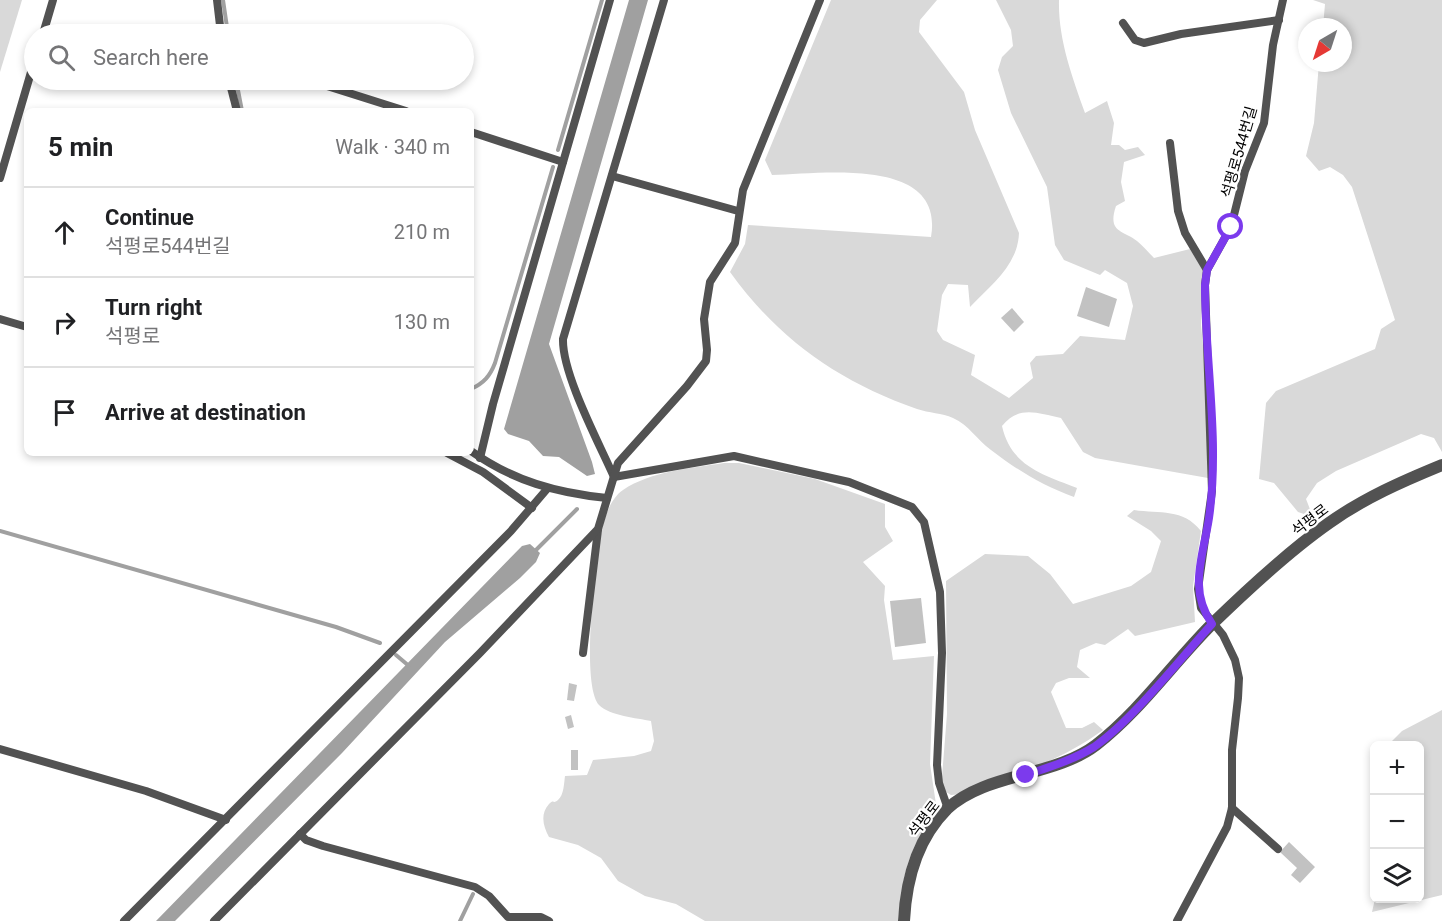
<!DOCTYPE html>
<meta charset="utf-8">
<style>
:root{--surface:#fff;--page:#f2f2f2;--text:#202124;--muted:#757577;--line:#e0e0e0}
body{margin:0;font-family:Roboto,"Noto Sans KR",sans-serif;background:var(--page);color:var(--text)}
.controls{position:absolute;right:18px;bottom:18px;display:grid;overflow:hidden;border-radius:9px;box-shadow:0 3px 9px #0003}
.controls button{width:54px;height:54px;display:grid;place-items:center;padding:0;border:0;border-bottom:2px solid var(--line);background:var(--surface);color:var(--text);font:30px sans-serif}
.compass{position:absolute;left:1298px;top:18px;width:54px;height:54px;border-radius:50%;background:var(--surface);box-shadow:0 3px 9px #0003;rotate:219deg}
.stop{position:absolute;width:18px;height:18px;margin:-14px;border:4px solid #7c3aed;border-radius:50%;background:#fff}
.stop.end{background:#7c3aed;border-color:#fff;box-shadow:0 2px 6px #0008}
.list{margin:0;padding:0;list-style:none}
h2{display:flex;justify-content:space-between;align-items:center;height:78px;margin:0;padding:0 24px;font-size:26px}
h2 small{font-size:20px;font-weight:400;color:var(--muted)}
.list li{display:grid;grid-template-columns:39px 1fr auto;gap:18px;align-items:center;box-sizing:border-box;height:90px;padding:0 24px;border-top:2px solid var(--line)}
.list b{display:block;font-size:22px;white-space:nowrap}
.list p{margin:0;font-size:20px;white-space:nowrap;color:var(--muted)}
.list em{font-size:20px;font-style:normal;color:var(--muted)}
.icon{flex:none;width:33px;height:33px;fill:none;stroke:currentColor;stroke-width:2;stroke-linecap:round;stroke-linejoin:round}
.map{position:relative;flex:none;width:1442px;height:921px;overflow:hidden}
.search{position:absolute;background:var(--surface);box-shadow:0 3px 9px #0003;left:24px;top:24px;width:450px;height:66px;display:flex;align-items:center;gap:15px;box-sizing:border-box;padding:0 21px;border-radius:33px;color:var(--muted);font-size:22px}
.panel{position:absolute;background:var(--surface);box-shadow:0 3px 9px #0003;left:24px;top:108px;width:450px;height:348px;border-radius:9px}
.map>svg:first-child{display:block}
.green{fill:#d9d9d9}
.water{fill:#a0a0a0}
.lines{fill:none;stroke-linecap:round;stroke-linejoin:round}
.stream{stroke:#a0a0a0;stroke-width:4}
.building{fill:#c2c2c2}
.service{stroke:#525252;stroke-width:8}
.minor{stroke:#525252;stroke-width:12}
.route{stroke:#7c3aed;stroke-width:8}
.labels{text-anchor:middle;stroke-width:4.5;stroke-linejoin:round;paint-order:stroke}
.street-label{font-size:15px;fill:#000;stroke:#fff}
</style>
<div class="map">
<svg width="1442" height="921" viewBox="0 0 1442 921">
<rect width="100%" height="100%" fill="#fff"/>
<!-- green -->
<g class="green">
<path d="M0 0H22L0 72Z"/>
<path d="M831 0H937L920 20 919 32 964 92 975 130 1019 233C1018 265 991 285 970 307L968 285 948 284 942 295 937 331 943 340 975 355 971 375 1009 398 1033 378 1030 363 1036 356 1063 354 1080 336 1125 340 1133 306 1127 283 1105 270 1100 275 1064 260 1055 245 1047 187 1011 113 998 70 1002 57 1013 46 1011 30 996 0H1059C1058 39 1072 76 1085 113L1107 101 1114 123 1111 145H1119L1125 150 1138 147 1145 155 1124 162 1121 182 1125 201 1116 206C1107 233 1123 230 1137 241 1143 246 1149 253 1154 258L1190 249 1203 270 1204 278 1201 325 1206 376 1208 478 1095 458 1083 452 1061 418C1037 413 1019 405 1002 426 1011 466 1042 474 1077 488L1074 497C1043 486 1017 470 991 450 977 440 969 425 953 418 942 413 929 413 917 409 839 382 778 339 730 272L745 244 748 225 931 237C945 156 822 174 772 175L765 160Z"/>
<path d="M1313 0H1442V452L1434 438 1421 434 1336 471 1317 483 1306 499 1313 517 1298 512 1274 483 1259 479 1266 403 1276 391 1375 349 1381 329 1395 320 1352 187 1343 175 1330 167 1319 171 1306 156 1314 123 1319 63H1343V27H1323L1325 4Z"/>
<path d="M724 463H739L815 479 885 504V527L893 541 863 562 885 586 884 600 893 660 934 656 930 764 937 811C906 853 904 871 898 921H705L676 904 645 896 618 881 601 858 578 845 549 837C543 826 540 814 549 804 555 798 552 805 558 800 564 795 564 783 565 776L587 775 593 760 634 756 651 751 654 741 651 721C637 718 610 716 599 705 580 683 596 559 602 529 605 516 611 498 623 490 651 471 692 468 724 463Z"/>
<path d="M1134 510C1160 514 1183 508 1201 531L1193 586 1195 622 1135 636 1128 629 1105 645 1096 643 1080 650 1077 667 1090 678H1069L1056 683 1051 692 1066 728H1082L1094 722 1103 730C1061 761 1012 776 963 794L951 795 941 789 947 714 946 581 985 554 1028 556 1050 574 1073 604 1131 586 1151 572 1161 541 1151 531 1127 516Z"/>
<path d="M1442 710V895L1372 912 1375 899 1420 898V746L1388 745 1402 731Z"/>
</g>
<!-- water -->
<g class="water">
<path d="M629 0H648L549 344 592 462 595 474 587 476 559 457 543 456 529 441 508 434 504 429Z"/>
<path d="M530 544 540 553 536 562 520 578 445 642 342 753 175 921H156L522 546Z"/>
</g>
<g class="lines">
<!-- stream -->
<g class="stream">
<path d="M223 0 228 34"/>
<path d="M236 80 242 111"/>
<path d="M558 150 602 0"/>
<path d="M471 389C484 383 490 376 495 363L553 167"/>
<path d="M0 531 336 627 380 643"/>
<path d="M533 553 577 509"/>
<path d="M396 655 409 666"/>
<path d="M460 921 473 894"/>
</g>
</g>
<!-- building -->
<g class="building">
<path d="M1086 287 1117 299 1109 327 1077 316Z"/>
<path d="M1012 308 1024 322 1014 332 1001 318Z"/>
<path d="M921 598 926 643 895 647 890 601Z"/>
<path d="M569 683 577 685 574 701 567 700Z"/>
<path d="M571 715 574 727 568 729 565 717Z"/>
<rect x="571" y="750" width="7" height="20"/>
<path d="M1289 842 1315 867 1300 883 1291 875 1297 868 1280 852Z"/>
</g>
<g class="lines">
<!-- service -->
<g class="service">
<path d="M217 0 221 34"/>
<path d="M1123 23 1135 40 1144 43 1181 34 1279 20"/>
<path d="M43 34 53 0"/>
<path d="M229 80 237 111"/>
<path d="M308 80 406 111"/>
<path d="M471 132 563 162"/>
<path d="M1170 143 1178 211 1185 233 1207 270"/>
<path d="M612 176 738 211"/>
<path d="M0 178 34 62"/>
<path d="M0 319 27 327"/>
<path d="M471 451C513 481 557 493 607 498"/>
<path d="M447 453 483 472 532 508"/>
<path d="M480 458 493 404 610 0"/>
<path d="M614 477 734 456 849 482 912 507 924 522 940 592 942 653 937 765 939 783 948 809"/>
<path d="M614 477C599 443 562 374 563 339L664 0"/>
<path d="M583 653 598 530"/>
<path d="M0 749 146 791 226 820"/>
<path d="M1232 808 1278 849"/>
<path d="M300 834 306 840 323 846 475 887 489 896 508 917H541L549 921"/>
<path d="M124 921 511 531 547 489"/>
<path d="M214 921 480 653 598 529 618 463 687 386 706 361 707 350 704 319 710 282 735 243 743 190 820 0"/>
<path d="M1177 921 1227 827 1232 808V750L1238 698 1239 678 1235 660 1223 635 1201 608 1198 589 1212 491 1205 285 1207 270 1231 227 1245 171 1264 123 1273 45 1283 0"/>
</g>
<!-- minor -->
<path class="minor" d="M904 921C906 880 917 839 947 809 985 773 1054 777 1096 745 1140 711 1173 663 1212 624 1247 590 1289 551 1329 523 1364 498 1403 481 1442 465"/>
</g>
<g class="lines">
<!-- route -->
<path class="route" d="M1026 775C1049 767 1073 760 1094 747 1133 720 1179 660 1212 624 1188 589 1203 557 1209 518 1220 441 1205 362 1205 285L1207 270 1231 227"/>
</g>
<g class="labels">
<!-- street labels -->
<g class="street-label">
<text transform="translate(1239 152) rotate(-74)" y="5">석평로544번길</text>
<text transform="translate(1310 520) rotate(-37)" y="5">석평로</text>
<text transform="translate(924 819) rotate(-53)" y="5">석평로</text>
</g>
</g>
</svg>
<div class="controls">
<button>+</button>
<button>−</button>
<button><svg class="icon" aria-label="layers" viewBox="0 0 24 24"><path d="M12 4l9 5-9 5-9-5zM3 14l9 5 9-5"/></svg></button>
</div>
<svg class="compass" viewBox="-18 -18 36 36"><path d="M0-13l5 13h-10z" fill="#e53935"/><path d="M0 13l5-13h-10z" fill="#757577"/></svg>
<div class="stop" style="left:1231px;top:227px"></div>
<div class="stop end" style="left:1026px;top:775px"></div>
<div class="search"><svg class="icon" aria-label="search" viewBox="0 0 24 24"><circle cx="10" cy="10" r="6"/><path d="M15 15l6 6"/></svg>Search here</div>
<section class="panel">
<h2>5 min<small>Walk · 340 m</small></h2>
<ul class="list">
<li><svg class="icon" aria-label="ahead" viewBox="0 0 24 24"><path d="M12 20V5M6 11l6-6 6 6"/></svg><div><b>Continue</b><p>석평로544번길</p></div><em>210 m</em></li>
<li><svg class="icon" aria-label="right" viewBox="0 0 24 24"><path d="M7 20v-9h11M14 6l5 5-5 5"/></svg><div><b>Turn right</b><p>석평로</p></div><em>130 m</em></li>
<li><svg class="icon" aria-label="arrive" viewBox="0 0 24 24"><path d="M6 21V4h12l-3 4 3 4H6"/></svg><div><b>Arrive at destination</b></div></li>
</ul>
</section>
</div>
